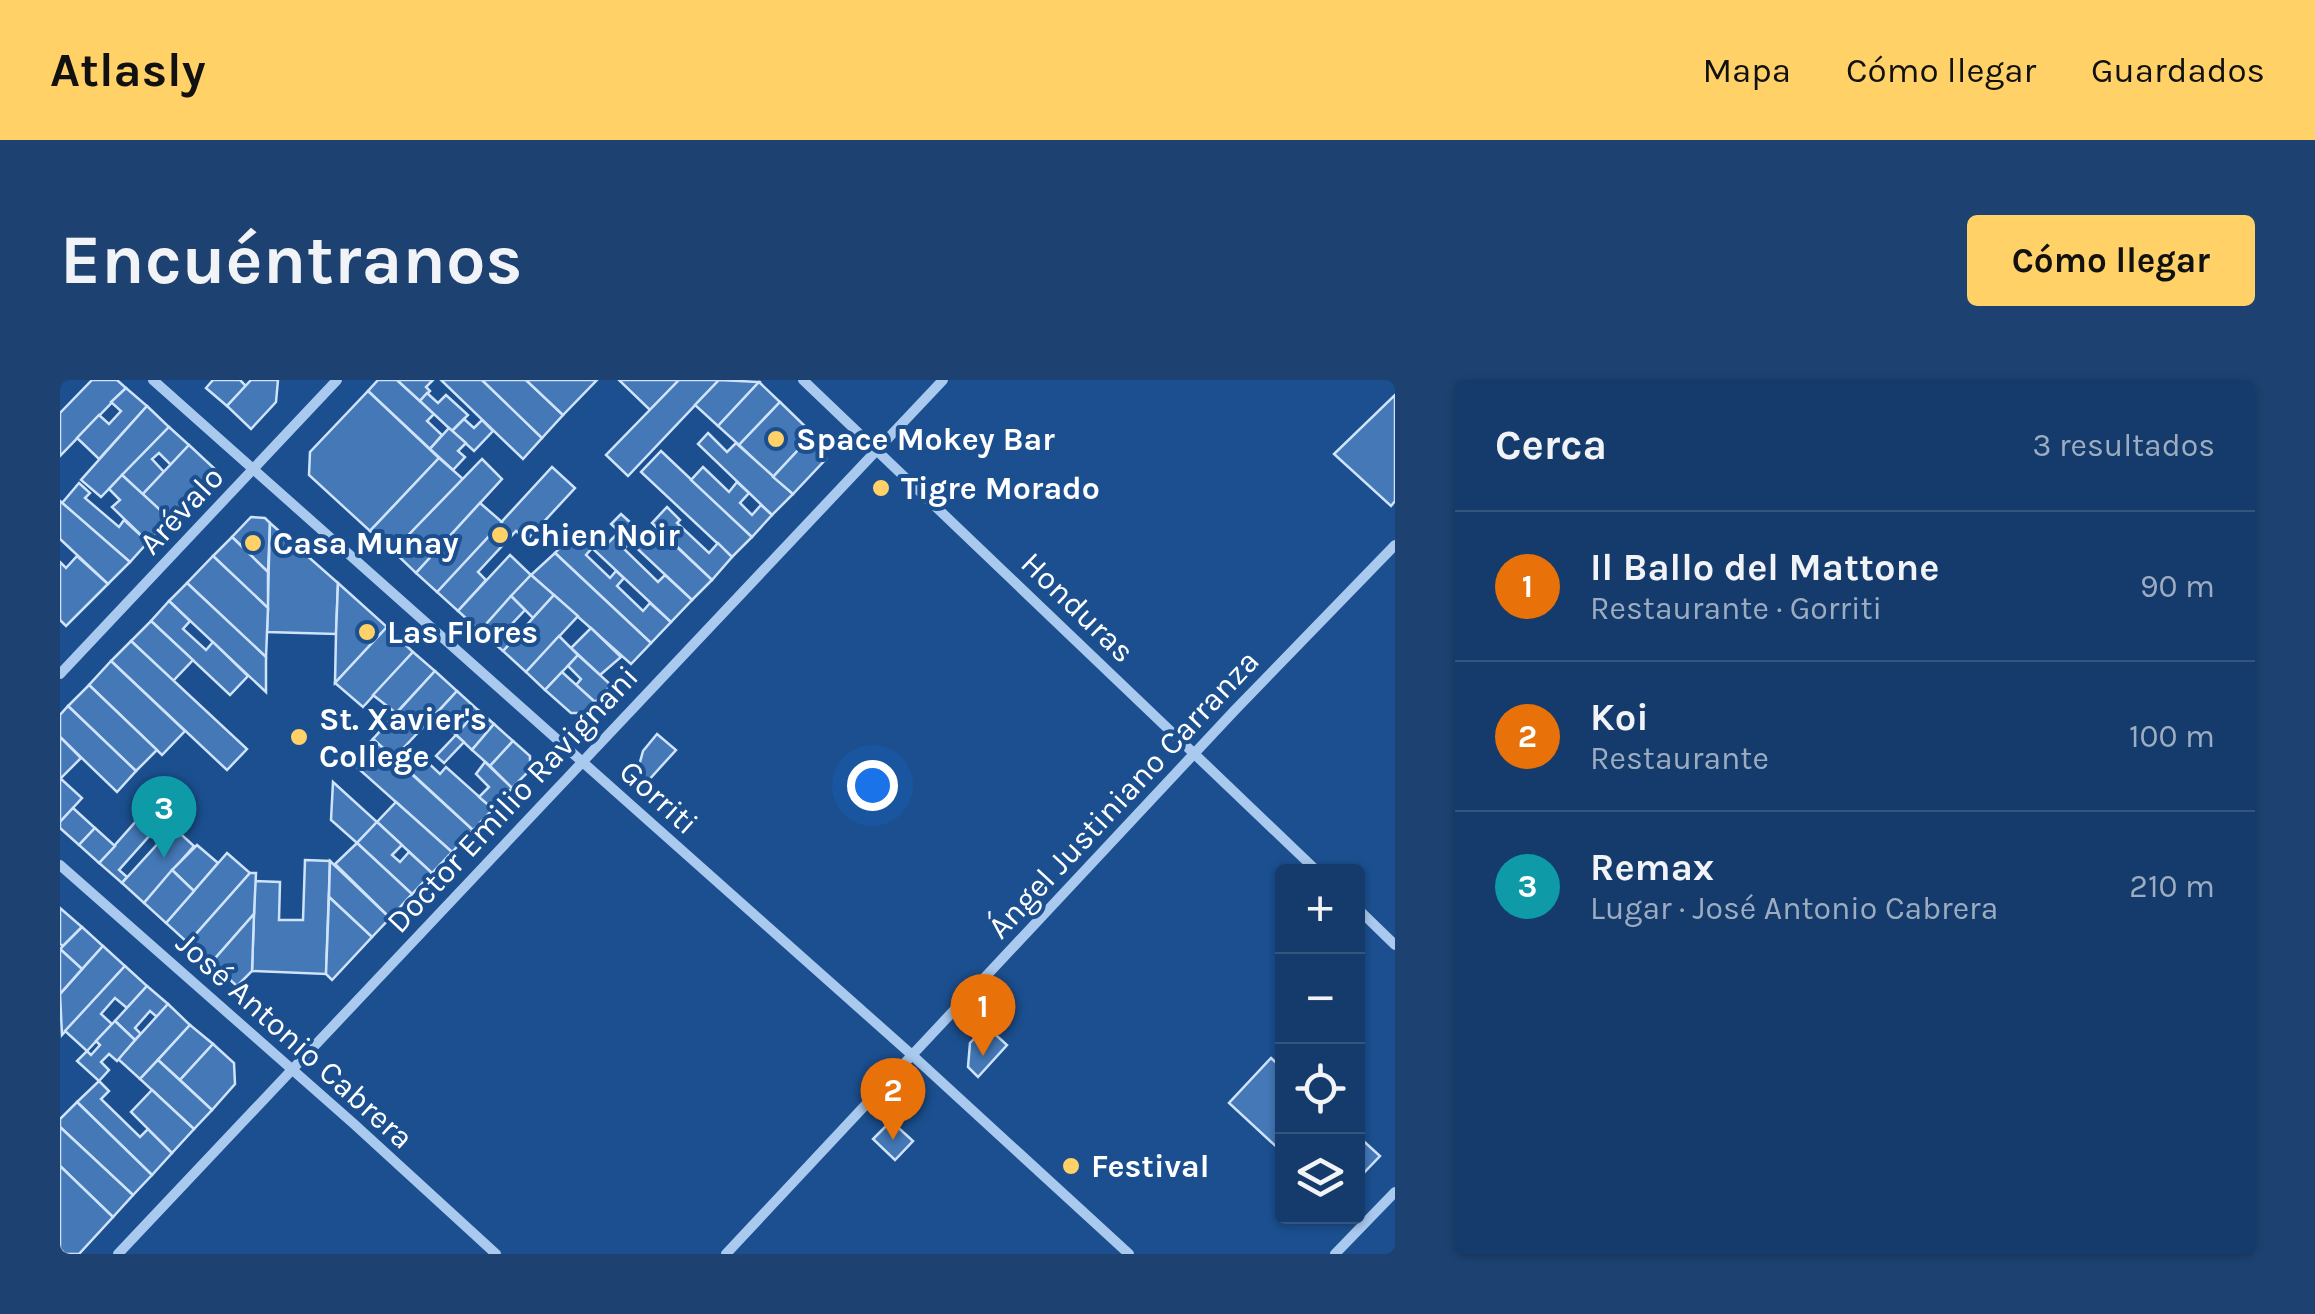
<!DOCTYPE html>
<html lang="es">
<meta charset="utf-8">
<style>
:root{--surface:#143b6b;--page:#1d4271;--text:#f1f3f6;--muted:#9dadc1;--line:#33557e;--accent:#ffd166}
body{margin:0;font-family:Karla,sans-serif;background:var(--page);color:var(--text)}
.controls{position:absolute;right:30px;bottom:30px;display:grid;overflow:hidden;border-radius:10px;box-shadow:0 2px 8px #0004}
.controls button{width:90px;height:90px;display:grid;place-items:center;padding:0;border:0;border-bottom:2px solid var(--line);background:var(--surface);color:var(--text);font:50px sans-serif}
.you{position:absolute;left:812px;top:405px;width:35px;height:35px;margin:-25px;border:8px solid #fff;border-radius:50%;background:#1a73e8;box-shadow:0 0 0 15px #1a73e833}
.badge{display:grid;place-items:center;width:65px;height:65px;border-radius:50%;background:var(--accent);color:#fff;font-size:32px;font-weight:700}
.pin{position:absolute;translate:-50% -82px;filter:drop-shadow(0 2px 5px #0008)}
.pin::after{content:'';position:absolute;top:52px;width:35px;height:30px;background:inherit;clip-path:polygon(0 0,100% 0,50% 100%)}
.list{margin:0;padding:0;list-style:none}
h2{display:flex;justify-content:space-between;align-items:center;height:130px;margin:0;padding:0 40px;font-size:42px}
h2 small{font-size:32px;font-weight:400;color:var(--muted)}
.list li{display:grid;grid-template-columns:65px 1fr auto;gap:30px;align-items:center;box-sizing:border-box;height:150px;padding:0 40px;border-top:2px solid var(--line)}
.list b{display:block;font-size:38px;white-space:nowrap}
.list p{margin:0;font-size:32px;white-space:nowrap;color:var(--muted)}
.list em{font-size:32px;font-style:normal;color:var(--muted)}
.icon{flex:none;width:55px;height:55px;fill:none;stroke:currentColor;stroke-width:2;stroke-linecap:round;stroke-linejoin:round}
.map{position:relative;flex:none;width:1335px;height:874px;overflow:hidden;border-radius:10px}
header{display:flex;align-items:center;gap:60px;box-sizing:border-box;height:140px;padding:0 50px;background:var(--accent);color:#111}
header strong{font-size:48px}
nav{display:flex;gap:55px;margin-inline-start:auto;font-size:35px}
.intro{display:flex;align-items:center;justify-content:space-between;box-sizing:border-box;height:240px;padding:0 60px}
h1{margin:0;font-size:70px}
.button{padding:25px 45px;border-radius:10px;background:var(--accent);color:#111;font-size:35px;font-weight:700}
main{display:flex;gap:60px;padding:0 60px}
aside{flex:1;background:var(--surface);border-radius:10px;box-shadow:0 2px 8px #0004}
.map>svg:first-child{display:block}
.building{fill:#4478b7;stroke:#cfe3fa;stroke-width:2.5}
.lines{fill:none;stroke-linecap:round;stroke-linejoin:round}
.street{stroke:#a9c9ee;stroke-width:10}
.poi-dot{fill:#ffd166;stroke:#1b4f8f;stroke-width:4}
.labels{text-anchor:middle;stroke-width:8;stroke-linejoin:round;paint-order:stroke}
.poi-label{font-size:32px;font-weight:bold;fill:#fff;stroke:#1b4f8f;text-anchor:start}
.street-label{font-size:32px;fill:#fff;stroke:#1b4f8f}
</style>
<header>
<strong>Atlasly</strong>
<nav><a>Mapa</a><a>Cómo llegar</a><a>Guardados</a></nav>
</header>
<div class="intro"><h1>Encuéntranos</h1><a class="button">Cómo llegar</a></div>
<main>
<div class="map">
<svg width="1335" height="874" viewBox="0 0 1335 874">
<rect width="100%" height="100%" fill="#1b4f8f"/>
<!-- building -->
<g class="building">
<path d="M32 0H57L66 8 0 76V33Z"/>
<path d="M153 0H180L186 6 167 26 146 8Z"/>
<path d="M191 0H218L216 22 191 49 167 26Z"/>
<path d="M318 0H337L374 34 367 41 382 55 370 69 308 11Z"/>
<path d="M337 0H373L366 7 370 11 360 21Z"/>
<path d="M381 0H422L482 58 463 79Z"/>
<path d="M422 0H466L503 35 482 58Z"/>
<path d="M466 0H537L503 35Z"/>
<path d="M559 0H619L590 30Z"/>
<path d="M619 0H659L568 96 546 75Z"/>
<path d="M659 0 699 2 658 46 635 25Z"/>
<path d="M699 2 720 22 679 65 658 46Z"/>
<path d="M66 8 87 26 39 79 17 58 39 35 49 44 61 31 51 22Z"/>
<path d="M308 11 379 78 310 151 249 95 250 72Z"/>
<path d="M367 13 378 23 386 15 408 35 392 51 360 21Z"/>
<path d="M1335 15V121L1331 126 1274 74Z"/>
<path d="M720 22 753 54 713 97 679 65Z"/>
<path d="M87 26 109 47 41 117 21 100Z"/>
<path d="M404 39 414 48 422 40 433 51 414 71 392 51Z"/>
<path d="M109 47 129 65 111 85 99 73 92 79 104 92 82 115 62 95Z"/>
<path d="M389 48 406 63 398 71 405 77 393 90 370 69Z"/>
<path d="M648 53 667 72 676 63 733 114 712 135 638 64Z"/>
<path d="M753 54 765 65 766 79 733 114 713 97Z"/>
<path d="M129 65 157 91 110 139 82 115Z"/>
<path d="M601 71 692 157 672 177 581 92Z"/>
<path d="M379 78 403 99 333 171 310 151Z"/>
<path d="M422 79 442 99 356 193 333 171Z"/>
<path d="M492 87 515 108 467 160 456 151 418 192 426 200 398 231 377 212Z"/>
<path d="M643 87 669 112 677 102 689 113 680 123 692 135 701 125 712 135 692 157 631 100Z"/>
<path d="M62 95 110 139 88 162 52 127 60 120 49 109Z"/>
<path d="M19 103 30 113 25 118 59 147 64 140 88 162 70 182 2 123Z"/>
<path d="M0 121 70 182 48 204 0 159Z"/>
<path d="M420 123 442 142 377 212 356 193Z"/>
<path d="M607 127 620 140 617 143 649 173 658 163 672 177 652 200 592 143Z"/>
<path d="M561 134 594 164 603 154 652 200 632 220 551 144Z"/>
<path d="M191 137 205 138 210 143 208 192 172 157Z"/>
<path d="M210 143 278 203 276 254 207 252Z"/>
<path d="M515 152 532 168 526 175 550 198 556 191 564 198 557 206 583 231 590 223 611 242 591 263 495 173Z"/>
<path d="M559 152 570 162 564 169 598 202 605 195 632 220 611 242 532 168 543 157 549 162Z"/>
<path d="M172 157 208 192V228L153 176Z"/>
<path d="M495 173 591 263 571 284 471 195Z"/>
<path d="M450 175 471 195 420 251 398 231Z"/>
<path d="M17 176 48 204 6 246 0 240V182L6 188Z"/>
<path d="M153 176 208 228 206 277 127 203Z"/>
<path d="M471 195 494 215 473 238 451 216Z"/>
<path d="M127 203 206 277V312L109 221Z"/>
<path d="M278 203 327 247 275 303 276 254Z"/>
<path d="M494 215 518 236 466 292 443 271Z"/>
<path d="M451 216 465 230 450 246 458 254 443 271 420 251Z"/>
<path d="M109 221 130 241 123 249 146 270 153 262 188 296 170 315 91 241Z"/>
<path d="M91 241 133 280 113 301 71 261Z"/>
<path d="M327 247 353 272 303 327 275 303Z"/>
<path d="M531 248 561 277 540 295 511 268Z"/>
<path d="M499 256 518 275 485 310 466 292Z"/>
<path d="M71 261 187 369 167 390 51 281Z"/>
<path d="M353 272 375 291 336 333 313 315Z"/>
<path d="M518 275 551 305 535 322 516 305 521 299 508 286Z"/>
<path d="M51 281 125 351 102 375 29 305Z"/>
<path d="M375 291 397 311 334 378 313 359Z"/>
<path d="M502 292 535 322 525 333H511L485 310Z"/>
<path d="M29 305 97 370 76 391 8 326Z"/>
<path d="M397 311 418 330 396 355 375 335Z"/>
<path d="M8 326 76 391 57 412 0 357V335Z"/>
<path d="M418 330 434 344 412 370 396 355Z"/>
<path d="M434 344 453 361 430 386 412 370Z"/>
<path d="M597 354 616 370 587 402 577 393 583 371Z"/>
<path d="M396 355 404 362 384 383 376 376Z"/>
<path d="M0 357 21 378 0 399Z"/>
<path d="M313 359 413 450 392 472 291 382Z"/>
<path d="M453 361 470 376V390L452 408 430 386Z"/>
<path d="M363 378 380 394 386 387 433 429 413 450 349 391Z"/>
<path d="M425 382 452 408 433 429 419 417 429 407 416 394Z"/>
<path d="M0 398 22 418 0 442Z"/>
<path d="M273 402 317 442 297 463 271 440Z"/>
<path d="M101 413 116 426 59 490 67 497 62 503 39 483Z"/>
<path d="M336 422 392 472 372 493 317 442Z"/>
<path d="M13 428 35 448 19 465 0 448V442Z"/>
<path d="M317 442 342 465 332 475 340 482 349 472 372 493 352 514 297 463Z"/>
<path d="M113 447 134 466 84 523 62 503Z"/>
<path d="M35 448 55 466 39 483 19 465Z"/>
<path d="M297 463 352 514 330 538 275 484Z"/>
<path d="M137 465 158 483 134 511 112 490Z"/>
<path d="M167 473 190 493 128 563 106 543Z"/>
<path d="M245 480 270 481 266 594 192 591 195 501 220 502 219 540H243Z"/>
<path d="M270 481 330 538 312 557 269 517Z"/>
<path d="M112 490 134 511 106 543 84 523Z"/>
<path d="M190 493H196L194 534 151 583 128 563Z"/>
<path d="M269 517 312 557 272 600 266 594Z"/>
<path d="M0 528 22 547 3 566 0 564Z"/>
<path d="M194 534 192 591 177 606 151 583Z"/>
<path d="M22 547 43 566 22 589 0 569Z"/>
<path d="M43 566 65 586 2 655 0 614Z"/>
<path d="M0 569 22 589 0 614Z"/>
<path d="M65 586 87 606 67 628 55 618 41 634 52 644 27 671 5 651Z"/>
<path d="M87 606 108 624 97 637 90 631 75 648 81 654 75 660 55 641Z"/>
<path d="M108 624 130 645 80 699 58 679Z"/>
<path d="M55 641 75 660 57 681 49 674 41 682 49 690 39 701 17 681 27 671 31 675 40 665 36 661Z"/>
<path d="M130 645 153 664 120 700 98 680Z"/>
<path d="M926 646 947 665 918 697 908 687 910 663Z"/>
<path d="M153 664 174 683 175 704 152 730 120 700Z"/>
<path d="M1211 678 1222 688V772L1169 723Z"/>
<path d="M98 680 152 730 134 749 80 699Z"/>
<path d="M39 701 49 711 41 719 80 757 88 749 112 773 92 795 17 722Z"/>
<path d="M92 710 134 749 112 773 71 732Z"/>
<path d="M17 722 92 795 73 815 0 747V739Z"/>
<path d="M831 741 853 761 835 780 813 759Z"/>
<path d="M0 747 73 815 53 837 0 786Z"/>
<path d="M1298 756 1320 776 1298 799Z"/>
<path d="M0 786 53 837 19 874H5L0 869Z"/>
</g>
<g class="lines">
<!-- street -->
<g class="street">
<path d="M93 0 852 675 1069 874"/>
<path d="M743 0 1258 492"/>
<path d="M0 294 277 0"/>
<path d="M0 485 294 744 436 874"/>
<path d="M1298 529 1335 565"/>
<path d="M58 874 883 0"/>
<path d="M666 874 1175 330 1335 165"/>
<path d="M1275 874 1335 812"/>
</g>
</g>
<!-- markers -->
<g class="poi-dot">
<circle cx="716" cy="59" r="10"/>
<circle cx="821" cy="108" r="10"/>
<circle cx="440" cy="155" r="10"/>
<circle cx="193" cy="163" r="10"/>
<circle cx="307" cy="252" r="10"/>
<circle cx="239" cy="357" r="10"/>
<circle cx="1011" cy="786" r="10"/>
</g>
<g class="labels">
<!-- poi labels -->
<g class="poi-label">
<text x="736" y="70">Space Mokey Bar</text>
<text x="841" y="119">Tigre Morado</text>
<text x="460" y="166">Chien Noir</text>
<text x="213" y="174">Casa Munay</text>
<text x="327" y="263">Las Flores</text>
<text x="259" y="350">St. Xavier's<tspan x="259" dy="37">College</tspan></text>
<text x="1031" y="797">Festival</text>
</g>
<!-- street labels -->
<g class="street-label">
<text transform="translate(121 130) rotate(-47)" y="11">Arévalo</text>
<text transform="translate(1018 227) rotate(44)" y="11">Honduras</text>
<text transform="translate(1063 414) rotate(-47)" y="11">Ángel Justiniano Carranza</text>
<text transform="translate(599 417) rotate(42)" y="11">Gorriti</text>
<text transform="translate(452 419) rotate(-47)" y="11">Doctor Emilio Ravignani</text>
<text transform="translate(235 660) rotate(42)" y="11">José Antonio Cabrera</text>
</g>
</g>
</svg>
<div class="controls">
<button>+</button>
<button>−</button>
<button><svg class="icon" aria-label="locate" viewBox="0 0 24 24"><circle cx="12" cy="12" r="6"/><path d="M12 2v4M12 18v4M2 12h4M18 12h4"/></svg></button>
<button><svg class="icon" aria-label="layers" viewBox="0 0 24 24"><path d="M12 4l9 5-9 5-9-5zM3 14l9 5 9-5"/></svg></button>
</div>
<div class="you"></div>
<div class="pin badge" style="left:923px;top:676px;background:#e8710a">1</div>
<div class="pin badge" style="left:833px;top:760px;background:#e8710a">2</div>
<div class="pin badge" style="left:104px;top:478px;background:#0f9aa8">3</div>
</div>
<aside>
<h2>Cerca<small>3 resultados</small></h2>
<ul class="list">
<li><span class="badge" style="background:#e8710a">1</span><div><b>Il Ballo del Mattone</b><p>Restaurante · Gorriti</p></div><em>90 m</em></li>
<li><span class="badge" style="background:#e8710a">2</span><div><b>Koi</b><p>Restaurante</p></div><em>100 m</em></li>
<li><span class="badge" style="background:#0f9aa8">3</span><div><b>Remax</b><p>Lugar · José Antonio Cabrera</p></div><em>210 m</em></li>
</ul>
</aside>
</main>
